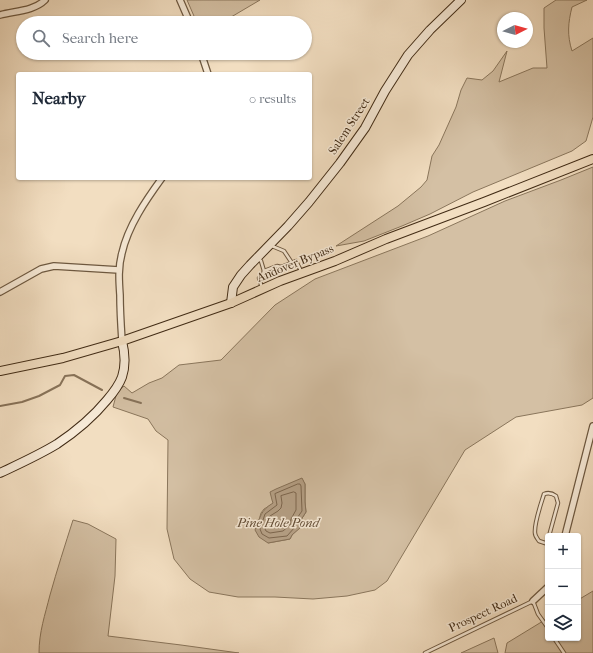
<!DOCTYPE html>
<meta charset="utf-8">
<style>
:root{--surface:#fff;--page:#f2f2f3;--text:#1f2937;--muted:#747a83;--line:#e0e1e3}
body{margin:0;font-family:"IM FELL French Canon",serif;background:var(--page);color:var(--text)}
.controls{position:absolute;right:12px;bottom:12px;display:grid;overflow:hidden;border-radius:4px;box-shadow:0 1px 3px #0004}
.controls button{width:36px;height:36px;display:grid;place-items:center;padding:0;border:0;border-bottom:1px solid var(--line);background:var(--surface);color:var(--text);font:20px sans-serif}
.compass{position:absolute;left:497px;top:12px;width:36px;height:36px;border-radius:50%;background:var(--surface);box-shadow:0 1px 3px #0004;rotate:84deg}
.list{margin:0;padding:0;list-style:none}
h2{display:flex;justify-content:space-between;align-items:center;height:52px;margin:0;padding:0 16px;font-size:17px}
h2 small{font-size:13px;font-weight:400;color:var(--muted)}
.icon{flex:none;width:22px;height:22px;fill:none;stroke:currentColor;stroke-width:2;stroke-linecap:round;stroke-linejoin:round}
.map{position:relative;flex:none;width:593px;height:653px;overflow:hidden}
.search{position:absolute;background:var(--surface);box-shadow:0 1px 3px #0004;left:16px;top:16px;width:296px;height:44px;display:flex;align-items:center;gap:10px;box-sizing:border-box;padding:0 14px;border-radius:22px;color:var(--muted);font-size:15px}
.panel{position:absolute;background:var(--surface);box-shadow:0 1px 3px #0004;left:16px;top:72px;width:296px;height:108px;border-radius:4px}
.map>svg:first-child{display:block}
.green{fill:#d4c0a4;stroke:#8a765c;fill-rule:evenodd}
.water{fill:#b6a187;stroke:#877259}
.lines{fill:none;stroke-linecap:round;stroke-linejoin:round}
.shore{stroke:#7c664e;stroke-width:1}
.stream{stroke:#877259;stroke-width:2}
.lane-casing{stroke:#6d5840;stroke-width:4.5}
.street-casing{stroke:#6d5840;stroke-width:8}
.secondary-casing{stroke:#412b15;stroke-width:10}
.primary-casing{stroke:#412b15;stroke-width:10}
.lane{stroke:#f7ead7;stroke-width:2.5}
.street{stroke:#f7ead7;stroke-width:5.5}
.secondary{stroke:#f7ead7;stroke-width:8}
.primary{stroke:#f2dec1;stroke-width:8}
.labels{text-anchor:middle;stroke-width:3;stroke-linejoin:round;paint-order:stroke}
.street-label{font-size:12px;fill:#412b15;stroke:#f7ead7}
.water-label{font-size:13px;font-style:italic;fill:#644e37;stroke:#f7ead7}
</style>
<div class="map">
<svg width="593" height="653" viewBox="0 0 593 653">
<rect width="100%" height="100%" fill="#f2dec1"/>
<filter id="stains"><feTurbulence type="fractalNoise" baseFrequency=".005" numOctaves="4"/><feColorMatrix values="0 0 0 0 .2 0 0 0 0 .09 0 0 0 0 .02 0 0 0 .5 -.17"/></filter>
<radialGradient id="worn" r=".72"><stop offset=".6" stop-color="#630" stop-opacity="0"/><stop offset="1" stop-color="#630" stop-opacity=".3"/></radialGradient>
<!-- green -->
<g class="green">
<path d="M187 0H260L221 23H197Z"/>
<path d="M556 0H587L572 7C568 23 567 35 572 51L593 38V117L586 141 572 151 473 192 430 214 402 226 364 241 336 246 398 206 421 187 427 180 432 156 439 145 456 107 461 90 467 78 482 80 493 71 507 51 499 82 533 68H547L544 28V8Z"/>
<path d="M593 167V398L582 405 516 417 465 450 387 581 375 590 347 596 313 599 275 597H238L209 592 190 579 174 559 167 529 168 440 156 431 148 419 113 407 117 392 124 386 132 393 149 383 162 378 179 365 221 360 275 305 315 279 428 236 505 201 561 180ZM302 479 305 484V502L306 512 299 523V528L292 535 290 539 268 543 259 520 261 513 264 509 274 503 287 485Z"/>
<path d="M73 520 88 524 116 539 115 576 108 636 181 645 239 653H39C39 632 45 615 50 595 57 570 65 545 73 520Z"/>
<path d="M593 591V653H505L507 643 548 618V638H578V600Z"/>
<path d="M494 638 498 653H461Z"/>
</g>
<!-- water -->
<path class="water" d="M302 478 305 484V502L306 512 299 523 300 528 292 535 290 539 268 543 259 537 255 530C261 516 260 511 273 503L272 500 270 492 276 489Z"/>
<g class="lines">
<!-- shore -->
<g class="shore">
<path d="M298 484H300L301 486 302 511 295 521V527L287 536 269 538 262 534 260 529 265 514 277 505 275 494Z"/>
<path d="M294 492 296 493V510L291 519 290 525 283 531 270 533 266 531 265 529 270 516 278 511 281 508 282 503 281 496Z"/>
</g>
<!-- stream -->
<g class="stream">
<path d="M124 398 141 403"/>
<path d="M0 406 22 402 39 396 60 385 65 376 74 375 102 390"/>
</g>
<defs>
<g id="lane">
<path d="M272 246 284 251 292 263"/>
<path d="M259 259 261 261 264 271"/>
<path d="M263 274 264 271 277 266 281 267"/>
<path d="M262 288 259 278 263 275H267L278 270 281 267 296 261 301 271"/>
<path d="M548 544 539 541C537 538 535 536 535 533 534 523 541 504 544 494 549 492 552 493 556 496L558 503 549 536"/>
<path d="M554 638 564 653"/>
<path d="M425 653 533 601 538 614 548 628"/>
</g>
<g id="street">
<path d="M180 0 190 23"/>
<path d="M0 15C15 11 34 11 45 0"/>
<path d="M201 53 208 74"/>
<path d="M0 292 41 269 54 266 119 270"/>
<path d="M122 341C121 326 120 311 120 295 119 281 118 267 122 253 128 226 146 200 162 178"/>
<path d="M565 536 593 426"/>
<path d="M533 601 548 587"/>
</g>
<g id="secondary">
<path d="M231 303 233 287 241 275 250 265 288 226 309 202 340 163 365 128 385 91 408 55 430 30 461 0"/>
<path d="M0 473C19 464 39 455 57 444 75 432 93 417 107 400 113 393 119 385 122 377 126 365 125 353 122 341"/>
</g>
<path id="primary" d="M0 371 63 358 122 341 231 303 280 281 335 261 386 239 484 202 593 159"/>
</defs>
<!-- lane casing -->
<use href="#lane" class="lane-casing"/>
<!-- street casing -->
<use href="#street" class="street-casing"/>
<!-- secondary casing -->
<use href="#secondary" class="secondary-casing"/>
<!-- primary casing -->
<use href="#primary" class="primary-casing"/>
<!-- lane -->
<use href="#lane" class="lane"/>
<!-- street -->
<use href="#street" class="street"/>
<!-- secondary -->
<use href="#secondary" class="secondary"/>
<!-- primary -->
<use href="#primary" class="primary"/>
</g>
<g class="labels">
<!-- street labels -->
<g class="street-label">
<text transform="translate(349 126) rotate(-57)" y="4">Salem Street</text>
<text transform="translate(295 263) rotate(-22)" y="4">Andover Bypass</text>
<text transform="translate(483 613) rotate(-25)" y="4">Prospect Road</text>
</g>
<!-- water labels -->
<g class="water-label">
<text x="278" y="527">Pine Hole Pond</text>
</g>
</g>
<rect width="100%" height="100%" filter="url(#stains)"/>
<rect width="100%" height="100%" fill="url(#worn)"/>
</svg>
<div class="controls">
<button>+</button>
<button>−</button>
<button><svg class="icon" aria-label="layers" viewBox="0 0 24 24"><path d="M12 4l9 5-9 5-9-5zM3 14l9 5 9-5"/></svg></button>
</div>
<svg class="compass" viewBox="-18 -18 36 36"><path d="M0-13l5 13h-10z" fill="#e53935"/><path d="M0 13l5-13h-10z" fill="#747a83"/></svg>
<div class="search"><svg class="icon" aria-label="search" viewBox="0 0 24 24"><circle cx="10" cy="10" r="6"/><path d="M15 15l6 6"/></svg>Search here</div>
<section class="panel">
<h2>Nearby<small>0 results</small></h2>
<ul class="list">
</ul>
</section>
</div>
